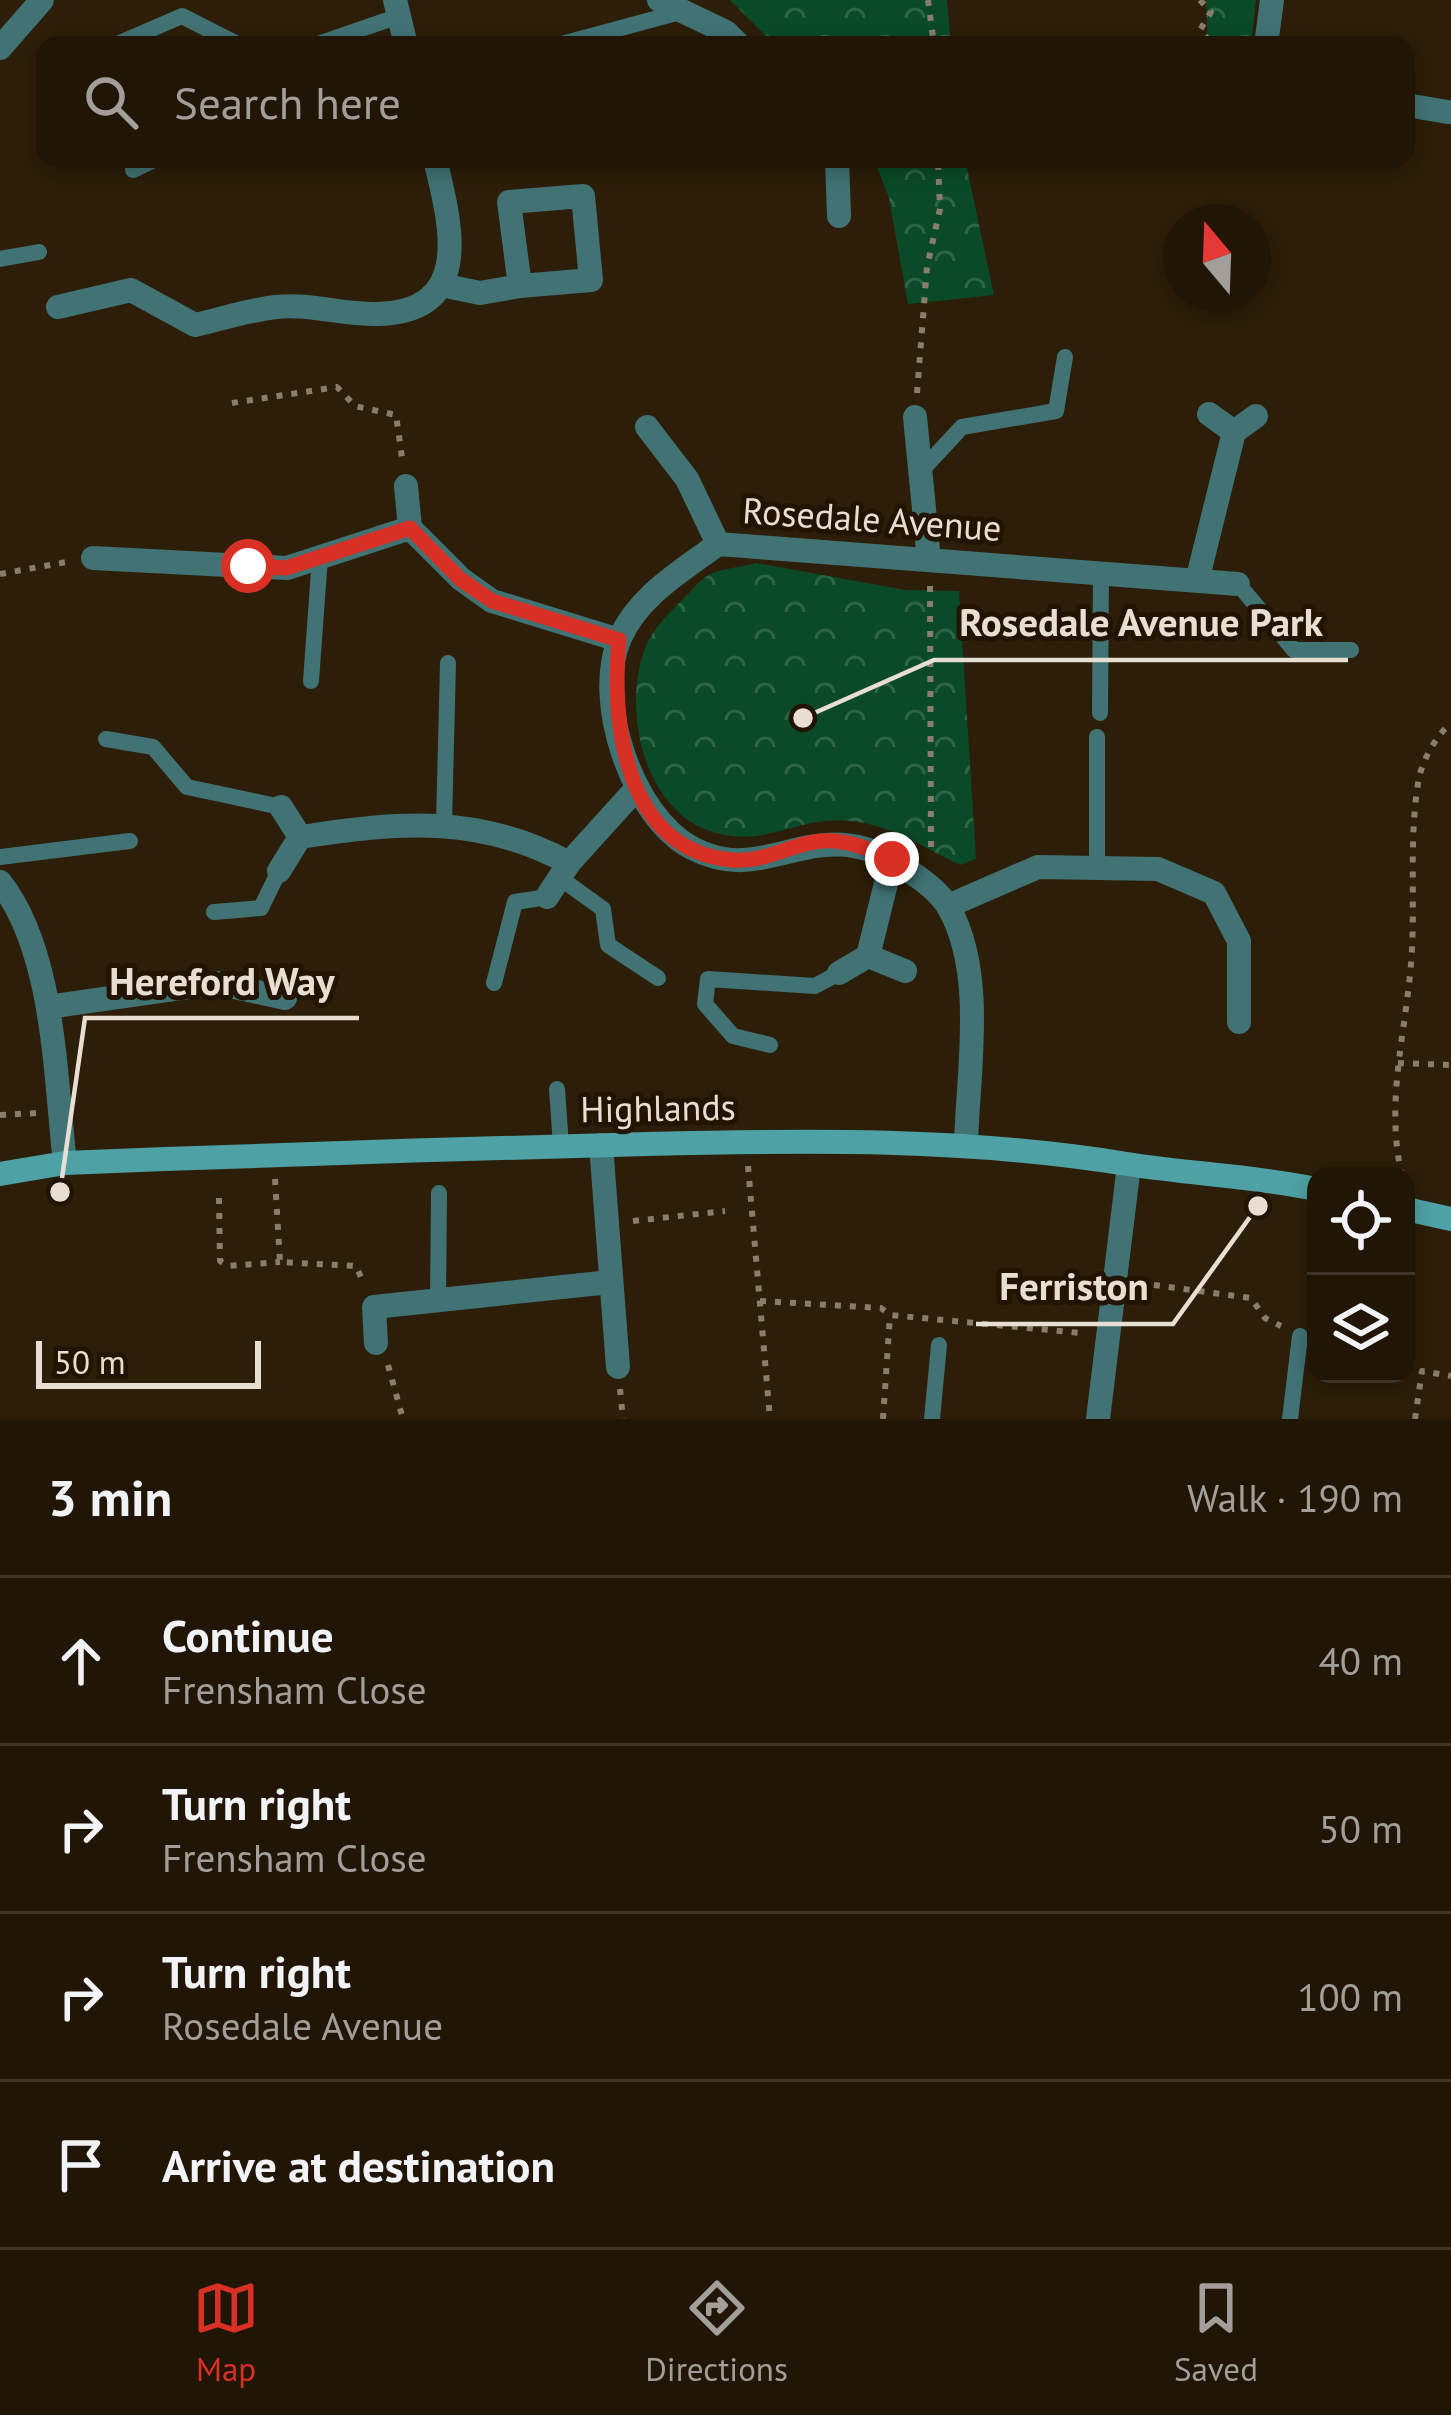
<!DOCTYPE html>
<meta charset="utf-8">
<style>
:root{--surface:#211606;--page:#2d2314;--text:#f1f3f6;--muted:#a29f9b;--line:#3e3528;--accent:#d93025}
body{margin:0;font-family:"PT Sans",sans-serif;background:var(--page);color:var(--text)}
.controls{position:absolute;right:36px;bottom:36px;display:grid;overflow:hidden;border-radius:24px;box-shadow:0 6px 18px #0003}
.controls button{width:108px;height:108px;display:grid;place-items:center;padding:0;border:0;border-bottom:3px solid var(--line);background:var(--surface);color:var(--text);font:60px sans-serif}
.compass{position:absolute;left:1163px;top:204px;width:108px;height:108px;border-radius:50%;background:var(--surface);box-shadow:0 6px 18px #0003;rotate:341deg}
.scale{position:absolute;left:36px;bottom:30px;width:225px;box-sizing:border-box;padding-left:12px;border:6px solid #e8ded1;border-top:0;font-size:33px;line-height:42px;white-space:nowrap;color:#e8ded1;-webkit-text-stroke:9px #221401;paint-order:stroke}
.stop{position:absolute;width:36px;height:36px;margin:-27px;border:9px solid #d93025;border-radius:50%;background:#fff}
.stop.end{background:#d93025;border-color:#fff;box-shadow:0 3px 12px #0008}
.list{margin:0;padding:0;list-style:none}
h2{display:flex;justify-content:space-between;align-items:center;height:156px;margin:0;padding:0 48px;font-size:51px}
h2 small{font-size:39px;font-weight:400;color:var(--muted)}
.list li{display:grid;grid-template-columns:78px 1fr auto;gap:36px;align-items:center;box-sizing:border-box;height:168px;padding:0 48px;border-top:3px solid var(--line)}
.list b{display:block;font-size:45px;white-space:nowrap}
.list p{margin:0;font-size:39px;white-space:nowrap;color:var(--muted)}
.list em{font-size:39px;font-style:normal;color:var(--muted)}
.icon{flex:none;width:66px;height:66px;fill:none;stroke:currentColor;stroke-width:2;stroke-linecap:round;stroke-linejoin:round}
.map{position:relative;flex:none;width:1451px;height:1419px;overflow:hidden}
.search{position:absolute;background:var(--surface);box-shadow:0 6px 18px #0003;left:36px;right:36px;top:36px;height:132px;display:flex;align-items:center;gap:30px;box-sizing:border-box;padding:0 42px;border-radius:24px;color:var(--muted);font-size:45px}
.sheet{height:828px;background:var(--surface)}
nav{display:flex;justify-content:space-around;align-items:center;box-sizing:border-box;height:168px;border-top:3px solid var(--line);background:var(--surface);font-size:33px;color:var(--muted)}
nav a{display:grid;justify-items:center;gap:6px}
nav .on{color:var(--accent)}
.map>svg:first-child{display:block}
.forest{fill:url(#forest-crowns)}
.lines{fill:none;stroke-linecap:round;stroke-linejoin:round}
.path{stroke:#897d6c;stroke-width:6;stroke-dasharray:6 9;stroke-linecap:butt}
.lane{stroke:#417274;stroke-width:16}
.street{stroke:#417274;stroke-width:24}
.secondary{stroke:#4ea1a4;stroke-width:24}
.route{stroke:#d93025;stroke-width:15}
.labels{text-anchor:middle;stroke-width:10;stroke-linejoin:round;paint-order:stroke}
.street-label{font-size:36px;fill:#e8ded1;stroke:#221401}
.leader{fill:none;stroke:#e8ded1;stroke-width:4.5}
.callout-dot{fill:#e8ded1;stroke:#221401;stroke-width:4.5}
.callout-label{font-size:39px;text-anchor:middle;font-weight:bold;fill:#e8ded1;stroke:#221401;stroke-width:10;stroke-linejoin:round;paint-order:stroke}
</style>
<div class="map">
<svg width="1451" height="1419" viewBox="0 0 1451 1419">
<defs>
<pattern id="forest-crowns" width="20" height="18" patternUnits="userSpaceOnUse" patternTransform="scale(3)"><rect width="20" height="18" fill="#0a4a28"/><path d="M2 6a3 3 0 1 1 6 0M12 15a3 3 0 1 1 6 0" fill="none" stroke="#2e6446"/></pattern>
</defs>
<rect width="100%" height="100%" fill="#2c1e08"/>
<!-- forest -->
<g class="forest">
<path d="M730 0H947L951 45H775Z"/>
<path d="M1206 0H1256L1251 45H1208Z"/>
<path d="M874 159H965L994 295 908 304 889 198Z"/>
<path d="M756 563 905 590 959 591 976 859 960 865C925 848 889 824 850 821 798 815 763 851 707 830 643 806 622 708 645 648 652 629 670 612 684 598 692 590 701 578 711 574 724 568 742 567 756 563Z"/>
</g>
<g class="lines">
<!-- path -->
<g class="path">
<path d="M928 0 934 45"/>
<path d="M1200 0 1211 12 1200 30 1213 45"/>
<path d="M917 393 927 267 940 209 938 159"/>
<path d="M232 403 337 387 355 406 396 415 403 465"/>
<path d="M0 574 72 561"/>
<path d="M930 586 931 854"/>
<path d="M1398 1063 1451 1065"/>
<path d="M0 1115 37 1113"/>
<path d="M748 1166 770 1419"/>
<path d="M1402 1176C1385 1103 1405 1037 1411 964 1416 904 1408 838 1419 778 1423 759 1436 736 1451 723"/>
<path d="M275 1179 280 1262 356 1266 364 1284"/>
<path d="M219 1198 220 1261 228 1266 280 1262"/>
<path d="M633 1221 725 1211"/>
<path d="M1139 1283 1251 1298 1265 1318 1281 1326"/>
<path d="M760 1301 881 1308 890 1315 1081 1333"/>
<path d="M388 1365 403 1419"/>
<path d="M620 1389 623 1419"/>
<path d="M883 1419 890 1315"/>
<path d="M1415 1419 1422 1371 1451 1376"/>
</g>
<!-- lane -->
<g class="lane">
<path d="M115 45 182 16 239 45"/>
<path d="M315 45 399 16"/>
<path d="M558 45 684 11"/>
<path d="M133 170 156 159"/>
<path d="M0 259 39 252"/>
<path d="M921 471 962 427 1056 411 1065 357"/>
<path d="M1238 584 1294 650H1351"/>
<path d="M311 681 320 557"/>
<path d="M1100 713 1101 571"/>
<path d="M1097 737V868"/>
<path d="M106 739 153 747 187 787 281 807"/>
<path d="M444 824 448 663"/>
<path d="M0 857 130 841"/>
<path d="M560 878 603 909 608 945 658 978"/>
<path d="M214 912 261 908 279 871"/>
<path d="M494 983 515 902 547 897"/>
<path d="M770 1045 733 1036 705 1004 708 979 815 986 839 973"/>
<path d="M557 1089 561 1146"/>
<path d="M438 1300 439 1193"/>
<path d="M932 1419 939 1345"/>
<path d="M1290 1419 1300 1336"/>
</g>
<!-- street -->
<g class="street">
<path d="M395 0 406 45"/>
<path d="M659 0 726 32 739 45"/>
<path d="M1266 45 1272 0"/>
<path d="M0 48 42 0"/>
<path d="M1406 105 1448 112"/>
<path d="M837 159 839 216"/>
<path d="M441 285 480 293 520 286 509 202 583 196 591 280 520 286"/>
<path d="M58 307 131 290 195 325C221 319 249 310 276 307 309 303 344 315 377 314 476 312 450 222 435 159"/>
<path d="M1209 414 1234 432 1256 416"/>
<path d="M915 417 929 560"/>
<path d="M647 427 687 479 718 544"/>
<path d="M406 486 410 528"/>
<path d="M93 558 287 568 410 528 461 579 492 601 619 640"/>
<path d="M1198 577 1234 432"/>
<path d="M300 837C398 822 479 814 569 863L636 789"/>
<path d="M279 871 300 837 281 807"/>
<path d="M0 882C55 952 55 1078 65 1163"/>
<path d="M547 897 569 863"/>
<path d="M948 906 1038 867 1158 869 1214 893 1239 941V1022"/>
<path d="M868 956 892 859"/>
<path d="M839 973 868 956 905 971"/>
<path d="M48 1007 216 983 285 998"/>
<path d="M966 1143C968 1071 986 974 949 908 941 894 923 880 909 871 816 804 771 890 692 848 632 816 593 700 620 638 639 595 682 571 718 544L1238 584"/>
<path d="M601 1145 618 1367"/>
<path d="M376 1343 374 1307 610 1282"/>
<path d="M1098 1419 1129 1165"/>
</g>
<!-- secondary -->
<g class="secondary">
<path d="M0 1174 65 1163 165 1159C326 1153 486 1148 647 1144 809 1140 967 1138 1127 1164 1190 1174 1253 1176 1316 1189"/>
<path d="M1406 1209 1451 1219"/>
</g>
</g>
<g class="lines">
<!-- route -->
<path class="route" d="M248 566 286 568 410 528 460 579 492 601 619 640C611 721 624 851 732 860 765 863 790 844 821 841 847 839 869 849 892 859"/>
</g>
<g class="labels">
<!-- street labels -->
<g class="street-label">
<text transform="translate(872 519) rotate(4)" y="13">Rosedale Avenue</text>
<text transform="translate(658 1108) rotate(-1)" y="13">Highlands</text>
</g>
</g>
<!-- callouts -->
<path class="leader" d="M803 718L934 660H1348M60 1192L85 1018H359M1258 1206L1173 1324H976"/>
<g class="callout-dot">
<circle cx="803" cy="718" r="12"/>
<circle cx="60" cy="1192" r="12"/>
<circle cx="1258" cy="1206" r="12"/>
</g>
<g class="callout-label">
<text x="1141" y="636">Rosedale Avenue Park</text>
<text x="222" y="995">Hereford Way</text>
<text x="1074" y="1300">Ferriston</text>
</g>
</svg>
<div class="controls">
<button><svg class="icon" aria-label="locate" viewBox="0 0 24 24"><circle cx="12" cy="12" r="6"/><path d="M12 2v4M12 18v4M2 12h4M18 12h4"/></svg></button>
<button><svg class="icon" aria-label="layers" viewBox="0 0 24 24"><path d="M12 4l9 5-9 5-9-5zM3 14l9 5 9-5"/></svg></button>
</div>
<svg class="compass" viewBox="-18 -18 36 36"><path d="M0-13l5 13h-10z" fill="#e53935"/><path d="M0 13l5-13h-10z" fill="#a29f9b"/></svg>
<div class="scale">50 m</div>
<div class="stop" style="left:248px;top:566px"></div>
<div class="stop end" style="left:892px;top:859px"></div>
<div class="search"><svg class="icon" aria-label="search" viewBox="0 0 24 24"><circle cx="10" cy="10" r="6"/><path d="M15 15l6 6"/></svg>Search here</div>
</div>
<section class="sheet">
<h2>3 min<small>Walk · 190 m</small></h2>
<ul class="list">
<li><svg class="icon" aria-label="ahead" viewBox="0 0 24 24"><path d="M12 20V5M6 11l6-6 6 6"/></svg><div><b>Continue</b><p>Frensham Close</p></div><em>40 m</em></li>
<li><svg class="icon" aria-label="right" viewBox="0 0 24 24"><path d="M7 20v-9h11M14 6l5 5-5 5"/></svg><div><b>Turn right</b><p>Frensham Close</p></div><em>50 m</em></li>
<li><svg class="icon" aria-label="right" viewBox="0 0 24 24"><path d="M7 20v-9h11M14 6l5 5-5 5"/></svg><div><b>Turn right</b><p>Rosedale Avenue</p></div><em>100 m</em></li>
<li><svg class="icon" aria-label="arrive" viewBox="0 0 24 24"><path d="M6 21V4h12l-3 4 3 4H6"/></svg><div><b>Arrive at destination</b></div></li>
</ul>
</section>
<nav>
<a class="on"><svg class="icon" aria-label="map" viewBox="0 0 24 24"><path d="M3 6l6-2 6 2 6-2v14l-6 2-6-2-6 2zM9 4v14M15 6v14"/></svg>Map</a>
<a><svg class="icon" aria-label="directions" viewBox="0 0 24 24"><path d="M12 3l9 9-9 9-9-9zM9 14v-3h6M13 9l2 2-2 2"/></svg>Directions</a>
<a><svg class="icon" aria-label="saved" viewBox="0 0 24 24"><path d="M7 4h10v16l-5-4-5 4z"/></svg>Saved</a>
</nav>
